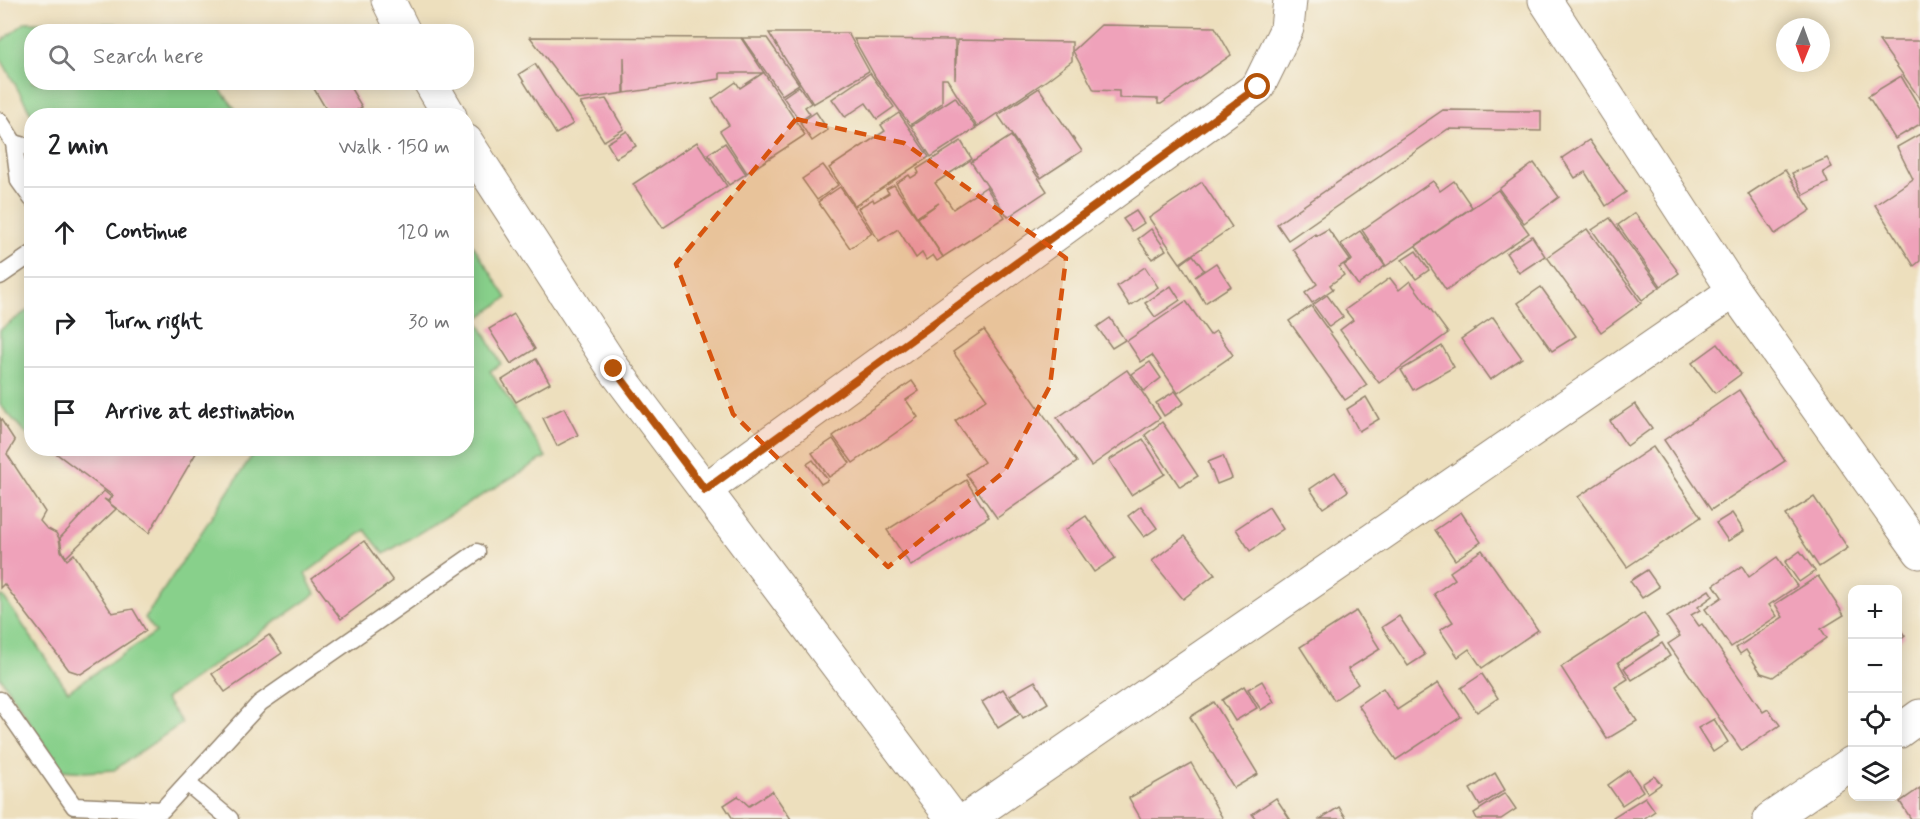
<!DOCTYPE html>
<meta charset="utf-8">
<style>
:root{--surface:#fff;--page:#f2f2f2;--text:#202124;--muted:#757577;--line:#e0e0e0}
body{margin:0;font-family:Mynerve,sans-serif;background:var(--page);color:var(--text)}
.controls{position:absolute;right:18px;bottom:18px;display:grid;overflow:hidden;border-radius:12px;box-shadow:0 3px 15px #0003}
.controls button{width:54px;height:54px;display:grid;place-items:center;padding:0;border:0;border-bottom:2px solid var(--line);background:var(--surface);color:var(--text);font:30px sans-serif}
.compass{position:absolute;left:1776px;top:18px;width:54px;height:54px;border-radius:50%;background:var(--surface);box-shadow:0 3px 15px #0003;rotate:181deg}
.stop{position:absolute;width:18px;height:18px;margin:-14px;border:4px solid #b45309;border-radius:50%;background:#fff}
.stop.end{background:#b45309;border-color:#fff;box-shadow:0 2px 6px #0008}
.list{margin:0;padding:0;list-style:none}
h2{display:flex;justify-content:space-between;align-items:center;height:78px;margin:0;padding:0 24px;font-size:26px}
h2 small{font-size:20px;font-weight:400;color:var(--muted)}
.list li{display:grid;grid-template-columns:39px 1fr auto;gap:18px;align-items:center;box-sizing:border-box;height:90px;padding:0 24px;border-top:2px solid var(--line)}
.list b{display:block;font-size:22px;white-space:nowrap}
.list em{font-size:20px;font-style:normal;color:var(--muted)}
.icon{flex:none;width:33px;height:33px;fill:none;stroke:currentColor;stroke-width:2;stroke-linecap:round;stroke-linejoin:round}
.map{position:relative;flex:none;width:1920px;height:819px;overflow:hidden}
.search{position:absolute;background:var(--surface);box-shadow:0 3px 15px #0003;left:24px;top:24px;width:450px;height:66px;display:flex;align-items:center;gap:15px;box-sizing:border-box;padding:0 21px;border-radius:24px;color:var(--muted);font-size:22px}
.panel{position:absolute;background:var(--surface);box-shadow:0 3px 15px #0003;left:24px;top:108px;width:450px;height:348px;border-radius:24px}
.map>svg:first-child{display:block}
.green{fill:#88d08b;stroke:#627d54;stroke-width:1.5}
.building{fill:#efa2ba}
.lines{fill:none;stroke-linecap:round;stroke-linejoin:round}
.lane-casing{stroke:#94846e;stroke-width:19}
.street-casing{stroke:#94846e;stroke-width:35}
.lane{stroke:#fff;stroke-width:16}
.street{stroke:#fff;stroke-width:33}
.route{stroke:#b45309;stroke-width:8}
.marked{fill:#d7540e;fill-opacity:0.2;stroke:#d7540e;stroke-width:4.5;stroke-dasharray:12 8;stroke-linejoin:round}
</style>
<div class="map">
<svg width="1920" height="819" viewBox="0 0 1920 819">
<rect width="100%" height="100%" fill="#f7f3e8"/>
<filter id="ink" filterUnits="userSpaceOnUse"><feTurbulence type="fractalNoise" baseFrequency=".0167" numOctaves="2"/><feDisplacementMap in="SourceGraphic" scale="12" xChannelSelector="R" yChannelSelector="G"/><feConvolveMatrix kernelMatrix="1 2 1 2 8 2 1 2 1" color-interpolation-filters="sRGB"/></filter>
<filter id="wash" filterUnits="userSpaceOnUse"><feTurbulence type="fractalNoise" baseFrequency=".008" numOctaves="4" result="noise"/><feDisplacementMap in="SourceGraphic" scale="24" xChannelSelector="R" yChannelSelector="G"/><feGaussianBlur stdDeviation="1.35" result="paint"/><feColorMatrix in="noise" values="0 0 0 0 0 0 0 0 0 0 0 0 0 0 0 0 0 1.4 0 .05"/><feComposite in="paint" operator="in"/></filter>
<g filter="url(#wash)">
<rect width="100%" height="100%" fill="#eddfbd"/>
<!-- green -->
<g class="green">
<path d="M26 22 116 24 124 31 32 32V82L210 83 216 84 240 115H32L0 57V42Z"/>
<path d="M467 236 507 298 477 319 501 364 490 371 546 457 384 554 365 530 305 574 315 594 165 699 182 723 114 770 85 772 61 770 0 677V597L3 596 68 691 156 632 145 618 255 451 253 449 466 448Z"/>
<path d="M31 308V439L0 405V330Z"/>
</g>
<g id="blocks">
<!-- building -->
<g class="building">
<path d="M1101 25 1215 27 1231 55 1161 104H1158V99L1119 98V91L1094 90 1073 51Z"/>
<path d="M769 33H848L869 71 813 104Z"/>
<path d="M530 37 741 38 805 135 747 173 720 131 729 125 712 99 736 82 740 88 763 73H720V79L625 93 624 57V93L578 100Z"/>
<path d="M742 38H767L799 84 782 95Z"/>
<path d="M854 39 955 40V79L957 40 1072 42V61L1047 80 977 127 947 79H942V103L910 125 876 78Z"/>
<path d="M1879 41H1920V99Z"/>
<path d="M535 64 573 124 556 134 519 74Z"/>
<path d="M870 73 894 107 877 119 866 103 845 117 832 99Z"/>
<path d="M1901 76 1920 108V124L1895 139 1868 96Z"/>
<path d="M310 82H347L362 107 348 116H330Z"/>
<path d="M799 86 811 103 805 107 810 114 800 121 783 97Z"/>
<path d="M1039 88 1082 151 1041 178 998 115Z"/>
<path d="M955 97 976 128 931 157 911 126Z"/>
<path d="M606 99 624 129 604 141 580 103Z"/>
<path d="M1443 110 1541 111V131L1448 129 1288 240 1277 224Z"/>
<path d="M816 112 828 130 812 141 800 123Z"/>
<path d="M899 113 929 157 855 206 829 168 885 131 881 125Z"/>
<path d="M627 131 636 146 616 158 607 143Z"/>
<path d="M1920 134V261L1914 266 1875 205 1913 179 1897 147Z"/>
<path d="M1011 136 1047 191 1008 217 971 162Z"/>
<path d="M1589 140 1626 192 1606 206 1585 172 1575 178 1562 158Z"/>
<path d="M961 141 972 159 935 183 953 209 986 187 1005 217 943 257 918 218 939 203 917 217 896 183 909 175 911 178 919 173 917 169Z"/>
<path d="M697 142 727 186 663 228 633 184Z"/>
<path d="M725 143 746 174 729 185 708 154Z"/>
<path d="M1827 158 1832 167 1823 172 1828 183 1804 195 1792 173Z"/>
<path d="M1534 163 1559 197 1524 223 1499 189Z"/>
<path d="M823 165 838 185 817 200 802 179Z"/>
<path d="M1785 170 1811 210 1775 234 1748 194Z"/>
<path d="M1433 181 1440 191 1454 181 1472 207 1386 266 1362 230Z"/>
<path d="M1202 182 1232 227 1180 263 1149 218Z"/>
<path d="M894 185 919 221 943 257 937 261 933 255 926 260 922 253 916 258 898 229 879 241 858 208 873 199 874 202 889 193 886 189Z"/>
<path d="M840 187 872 233 850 248 818 202Z"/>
<path d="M1498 190 1529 233 1446 290 1416 246Z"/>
<path d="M1136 211 1144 223 1132 231 1123 219Z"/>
<path d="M1635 213 1679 273 1661 286 1618 225Z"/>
<path d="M1610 218 1660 287 1642 300 1592 230Z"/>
<path d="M1151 229 1166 250 1152 259 1138 239Z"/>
<path d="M1328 229 1350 260 1339 267 1344 275 1330 285 1333 289 1312 303 1305 293 1317 284 1293 249 1315 234 1316 236Z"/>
<path d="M1587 229 1641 303 1601 332 1547 257Z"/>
<path d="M1360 231 1385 266 1358 285 1344 265 1352 260 1341 244Z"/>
<path d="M1532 236 1545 256 1519 273 1506 253Z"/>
<path d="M1416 251 1429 270 1416 279 1402 260Z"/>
<path d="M1193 255 1204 270 1195 277 1216 263 1231 286 1205 303 1181 264Z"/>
<path d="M1145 267 1158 287 1130 306 1117 286Z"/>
<path d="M1390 278 1399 290 1410 281 1448 333 1379 383 1340 330 1353 320 1345 310Z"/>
<path d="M1171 286 1180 300 1155 317 1145 303Z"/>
<path d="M1541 287 1576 336 1552 351 1518 303Z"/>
<path d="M1327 295 1343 317 1329 327 1313 305Z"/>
<path d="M1186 301 1210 335 1216 331 1233 355 1178 393 1152 355 1141 362 1127 341Z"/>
<path d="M1311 306 1367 385 1345 400 1289 321Z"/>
<path d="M514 314 535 349 511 364 489 329Z"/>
<path d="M1493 317 1522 358 1490 380 1461 339Z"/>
<path d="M1110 318 1125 340 1112 348 1097 327Z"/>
<path d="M984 330 1077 462 997 518 966 474 984 462 955 421 987 399 953 352Z"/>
<path d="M1718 344 1741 374 1715 393 1692 363Z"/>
<path d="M1442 346 1454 367 1413 390 1401 370Z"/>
<path d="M536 359 550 383 516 402 502 380Z"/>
<path d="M1150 362 1161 378 1144 391 1132 374Z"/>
<path d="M1127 370 1160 418 1091 466 1057 418Z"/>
<path d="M912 381 919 391 906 400 918 417 853 463 833 436Z"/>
<path d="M1739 390 1785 461 1711 510 1664 440Z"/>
<path d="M1175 391 1184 403 1164 416 1156 403Z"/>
<path d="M1366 397 1379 419 1359 431 1347 409Z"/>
<path d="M1635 404 1652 428 1627 446 1610 421Z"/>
<path d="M564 408 578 435 557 446 543 418Z"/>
<path d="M0 418 15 441 7 454 45 512 40 521 46 528 56 533 59 538 61 551 67 560 74 554 112 613 133 609 146 631 81 674 69 670 4 584 0 588Z"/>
<path d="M1162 422 1198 476 1180 487 1145 435Z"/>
<path d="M833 439 850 463 829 477 812 453Z"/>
<path d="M1143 439 1165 474 1131 495 1109 460Z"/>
<path d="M1653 447 1701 517 1627 567 1578 497Z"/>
<path d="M49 448H199L149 533 108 502 113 496Z"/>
<path d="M1223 456 1232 478 1217 484 1208 462Z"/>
<path d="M813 460 828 480 821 484 807 464Z"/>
<path d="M1335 472 1348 491 1323 508 1310 489Z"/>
<path d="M966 480 989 517 911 566 887 530Z"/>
<path d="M104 491 111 497 108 501 104 499 116 509 66 557 62 550 60 538Z"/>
<path d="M1814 497 1848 548 1819 567 1785 515Z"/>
<path d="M1141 506 1157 528 1144 537 1128 516Z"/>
<path d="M1269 507 1283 529 1250 551 1236 529Z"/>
<path d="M1461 512 1481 542 1455 560 1435 530Z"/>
<path d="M1732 513 1744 531 1728 541 1716 523Z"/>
<path d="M1086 516 1115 558 1094 572 1065 530Z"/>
<path d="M1185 536 1215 574 1183 599 1152 561Z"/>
<path d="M364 541 393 581 341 619 312 579Z"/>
<path d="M1482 550 1538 630 1482 668 1469 649 1458 657 1440 630 1453 622 1434 594 1455 579 1450 572Z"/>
<path d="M1800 551 1815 571 1799 582 1785 562Z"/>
<path d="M1777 557 1797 586 1769 605 1777 616 1731 647 1705 609 1722 597 1714 585 1742 566 1749 577Z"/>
<path d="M1647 570 1659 587 1642 598 1630 581Z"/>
<path d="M1818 576 1844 615 1821 629 1827 638 1773 677 1761 673 1746 650 1740 654 1736 648 1783 617 1775 604Z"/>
<path d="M1709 590 1713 596 1698 607 1700 610 1691 615 1699 626 1702 624 1763 712 1768 709 1780 725 1742 751 1668 644 1680 636 1667 617Z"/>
<path d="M1356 611 1380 649 1348 669 1358 684 1334 700 1300 647Z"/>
<path d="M1644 613 1659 636 1618 662 1628 679 1615 687 1637 721 1607 739 1561 667Z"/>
<path d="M1399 616 1425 655 1408 666 1382 627Z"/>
<path d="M1898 626 1905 636 1898 642Z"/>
<path d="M269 635 282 653 225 692 212 674Z"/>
<path d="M1662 643 1670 656 1632 680 1624 668Z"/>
<path d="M1482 674 1498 698 1477 712 1461 688Z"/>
<path d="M1035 681 1048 703 1023 718 1010 695Z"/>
<path d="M1262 681 1274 702 1261 710 1248 689Z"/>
<path d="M1438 683 1461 717 1396 760 1358 705 1383 688 1397 710Z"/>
<path d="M1244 686 1257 708 1235 721 1222 700Z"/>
<path d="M1003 689 1020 714 998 728 982 702Z"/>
<path d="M1214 702 1258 774 1234 788 1190 717Z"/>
<path d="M1714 719 1728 742 1713 752 1698 728Z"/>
<path d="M1191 763 1223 819H1141L1129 798Z"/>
<path d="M1629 770 1643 791 1622 805 1608 785Z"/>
<path d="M1495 773 1505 790 1480 806 1470 789Z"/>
<path d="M1654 776 1661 784 1648 793 1642 784Z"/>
<path d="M1920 788V819H1911L1900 802Z"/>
<path d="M772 791 791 819H733L724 805 738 796 749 806Z"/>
<path d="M1505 793 1516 809 1501 819H1477L1474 813Z"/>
<path d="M1645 797 1655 811 1643 819H1614L1613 817Z"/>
<path d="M1276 798 1290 819H1256L1252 814Z"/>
<path d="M1339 807 1347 819H1320Z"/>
</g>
</g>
</g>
<g filter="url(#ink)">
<use href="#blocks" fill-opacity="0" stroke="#94846e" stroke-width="1.5"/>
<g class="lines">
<defs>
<g id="lane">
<path d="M0 121 14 143 19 181 32 199"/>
<path d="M14 143 32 148"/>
<path d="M0 276 32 254"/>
<path d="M0 700 74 806 162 810 260 703 477 552"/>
<path d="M187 783 230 819"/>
</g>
<g id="street">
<path d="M388 0 404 32"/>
<path d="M1545 0 1734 291 1920 552"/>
<path d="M430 82 450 116"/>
<path d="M466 141 614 369 953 819"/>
<path d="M705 490 1258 87 1287 28 1290 0"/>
<path d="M1898 732 1920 716"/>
<path d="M967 819 1734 291"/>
<path d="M1770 819 1852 763"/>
</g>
</defs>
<!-- lane casing -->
<use href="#lane" class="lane-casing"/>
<!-- street casing -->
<use href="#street" class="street-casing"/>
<!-- lane -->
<use href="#lane" class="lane"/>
<!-- street -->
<use href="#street" class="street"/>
</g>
</g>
<g class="lines" filter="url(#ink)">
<!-- route -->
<path class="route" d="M614 369 705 490 1258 87"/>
</g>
<!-- marked area -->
<path class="marked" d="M796 119 904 143 1066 258 1050 386 1005 471 888 567 733 414 676 264Z"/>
</svg>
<div class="controls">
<button>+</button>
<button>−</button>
<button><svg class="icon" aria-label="locate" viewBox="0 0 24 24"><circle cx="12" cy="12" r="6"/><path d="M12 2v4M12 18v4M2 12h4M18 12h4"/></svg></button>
<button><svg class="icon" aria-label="layers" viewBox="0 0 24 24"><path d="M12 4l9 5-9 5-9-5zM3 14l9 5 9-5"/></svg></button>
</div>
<svg class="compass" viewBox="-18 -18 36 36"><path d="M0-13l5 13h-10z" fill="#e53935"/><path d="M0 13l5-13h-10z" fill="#757577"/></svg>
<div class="stop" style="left:1258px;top:87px"></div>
<div class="stop end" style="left:614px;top:369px"></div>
<div class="search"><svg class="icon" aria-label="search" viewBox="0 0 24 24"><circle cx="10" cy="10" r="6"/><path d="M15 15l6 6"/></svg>Search here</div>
<section class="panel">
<h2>2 min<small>Walk · 150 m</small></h2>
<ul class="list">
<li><svg class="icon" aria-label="ahead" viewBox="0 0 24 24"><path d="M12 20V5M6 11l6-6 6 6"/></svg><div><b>Continue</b></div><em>120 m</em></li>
<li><svg class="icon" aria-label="right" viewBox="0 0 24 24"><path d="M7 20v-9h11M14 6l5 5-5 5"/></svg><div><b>Turn right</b></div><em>30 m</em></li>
<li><svg class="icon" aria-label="arrive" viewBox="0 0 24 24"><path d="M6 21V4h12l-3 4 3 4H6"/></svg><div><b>Arrive at destination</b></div></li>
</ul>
</section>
</div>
